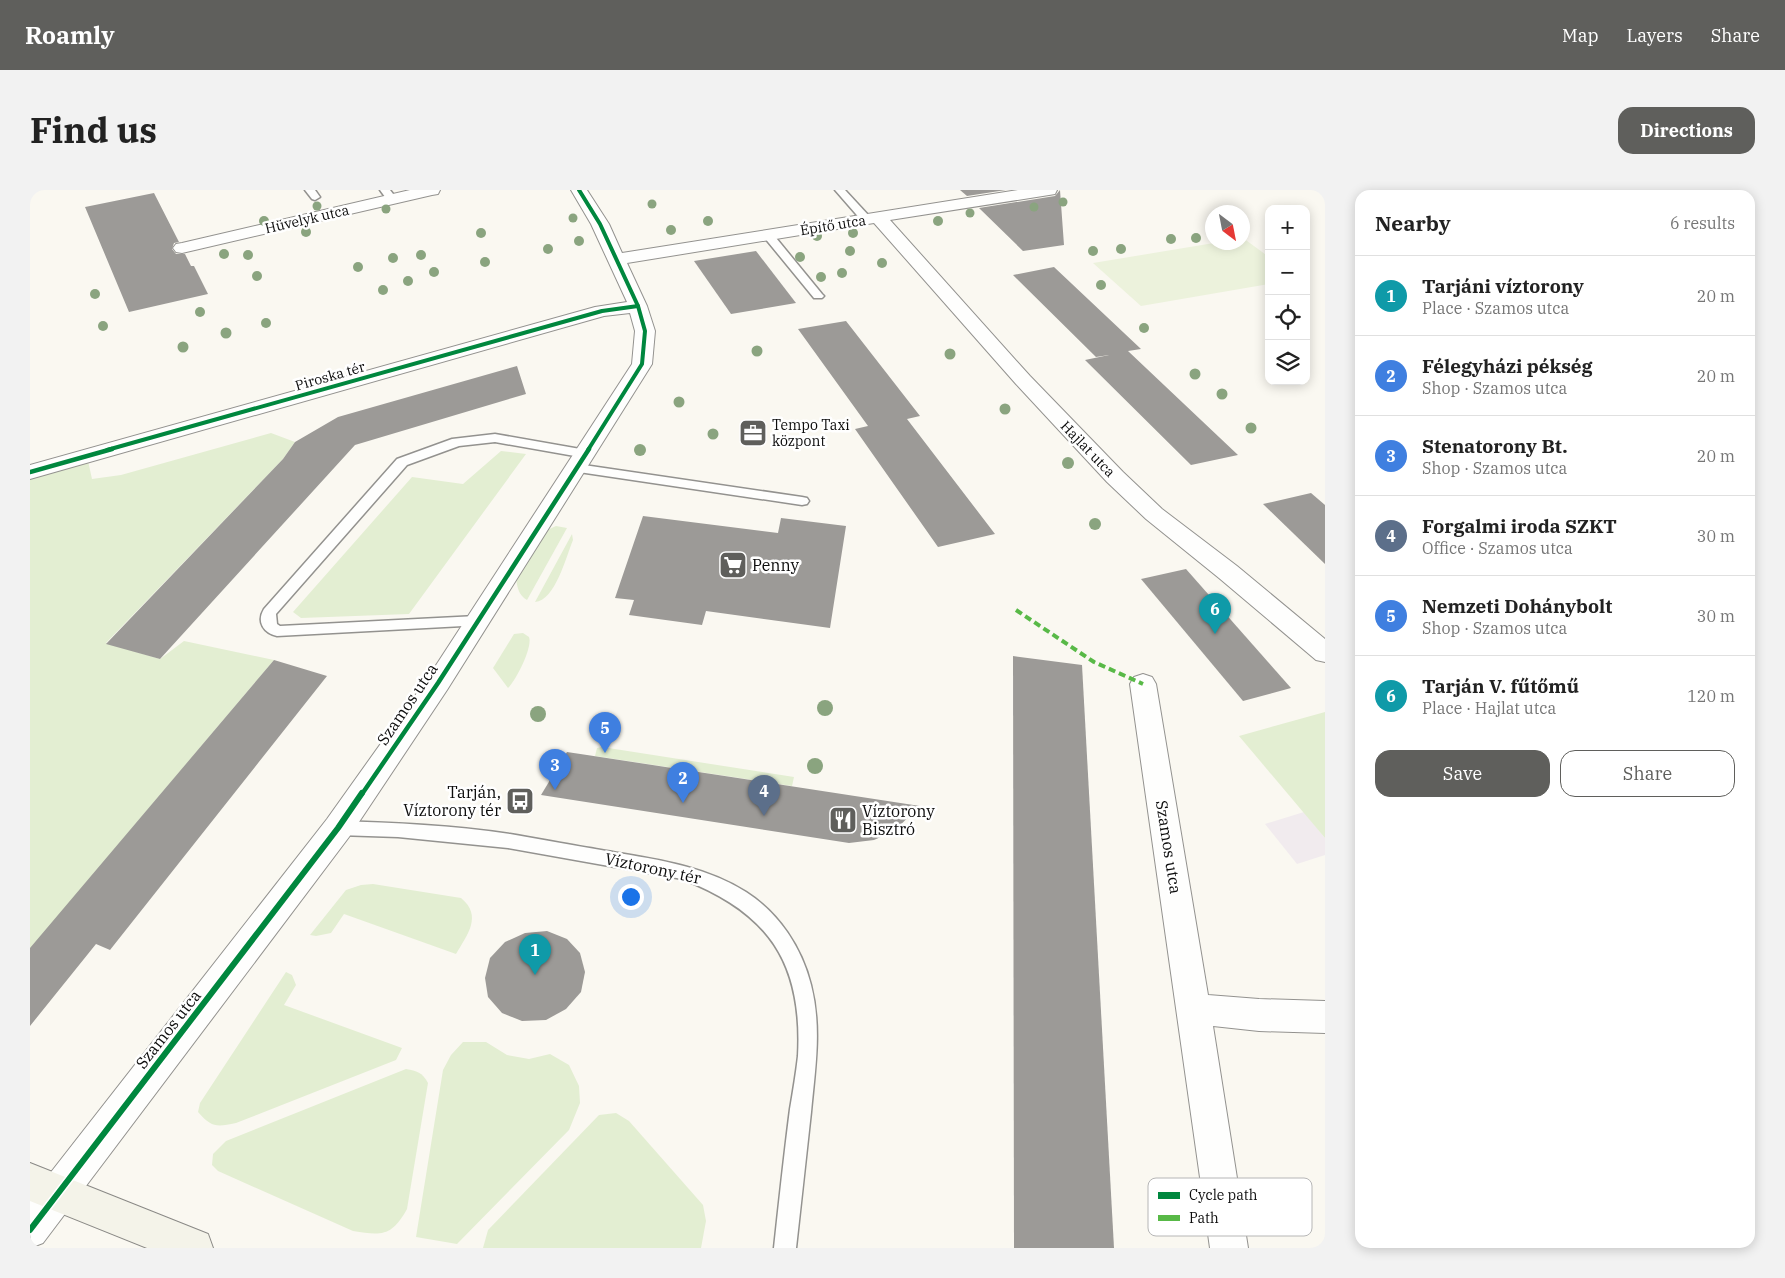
<!DOCTYPE html>
<meta charset="utf-8">
<style>
:root{--surface:#fff;--page:#f2f2f2;--text:#222;--muted:#767676;--line:#e0e0e0;--accent:#5f5f5c}
body{margin:0;font-family:"IBM Plex Serif",serif;background:var(--page);color:var(--text)}
.controls{position:absolute;right:15px;top:15px;display:grid;overflow:hidden;border-radius:10px;box-shadow:0 2px 12px #0003}
.controls button{width:45px;height:45px;display:grid;place-items:center;padding:0;border:0;border-bottom:1px solid var(--line);background:var(--surface);color:var(--text);font:25px sans-serif}
.compass{position:absolute;left:1175px;top:15px;width:45px;height:45px;border-radius:50%;background:var(--surface);box-shadow:0 2px 12px #0003;rotate:148deg}
.you{position:absolute;left:600px;top:706px;width:18px;height:18px;margin:-12px;border:4px solid #fff;border-radius:50%;background:#1a73e8;box-shadow:0 0 0 8px #1a73e833}
.badge{display:grid;place-items:center;width:32px;height:32px;border-radius:50%;background:var(--accent);color:#fff;font-size:16px;font-weight:700}
.pin{position:absolute;translate:-50% -41px;filter:drop-shadow(0 1px 2px #0008)}
.pin::after{content:'';position:absolute;top:26px;width:18px;height:15px;background:inherit;clip-path:polygon(0 0,100% 0,50% 100%)}
.list{margin:0;padding:0;list-style:none}
h2{display:flex;justify-content:space-between;align-items:center;height:65px;margin:0;padding:0 20px;font-size:21px}
h2 small{font-size:16px;font-weight:400;color:var(--muted)}
.list li{display:grid;grid-template-columns:32px 1fr auto;gap:15px;align-items:center;box-sizing:border-box;height:80px;padding:0 20px;border-top:1px solid var(--line)}
.list b{display:block;font-size:19px;white-space:nowrap}
.list p{margin:0;font-size:16px;white-space:nowrap;color:var(--muted)}
.list em{font-size:16px;font-style:normal;color:var(--muted)}
.actions{display:flex;gap:10px;padding:15px 20px}
.actions a{flex:1;padding:11px 0;border:1px solid var(--accent);border-radius:15px;text-align:center;font-size:18px;color:var(--accent)}
.actions .main{background:var(--accent);color:#fff}
.icon{flex:none;width:28px;height:28px;fill:none;stroke:currentColor;stroke-width:2;stroke-linecap:round;stroke-linejoin:round}
.map{position:relative;flex:none;width:1295px;height:1058px;overflow:hidden;border-radius:15px}
header{display:flex;align-items:center;gap:30px;box-sizing:border-box;height:70px;padding:0 25px;background:var(--accent);color:#fff}
header strong{font-size:24px}
nav{display:flex;gap:28px;margin-inline-start:auto;font-size:18px}
.intro{display:flex;align-items:center;justify-content:space-between;box-sizing:border-box;height:120px;padding:0 30px}
h1{margin:0;font-size:35px}
.button{padding:12px 22px;border-radius:15px;background:var(--accent);color:#fff;font-size:18px;font-weight:700}
main{display:flex;gap:30px;padding:0 30px}
aside{flex:1;background:var(--surface);border-radius:15px;box-shadow:0 2px 12px #0003}
.map>svg:first-child{display:block}
.industrial{fill:#f1ebee}
.green{fill:#e3eed2}
.pitch{fill:#ecf2dc}
.building{fill:#9c9a97}
.lines{fill:none;stroke-linecap:round;stroke-linejoin:round}
.lane-casing{stroke:#93928f;stroke-width:3}
.street-casing{stroke:#93928f;stroke-width:2}
.secondary-casing{stroke:#8a8986;stroke-width:2}
.lane{fill:#fefefd;fill-rule:evenodd}
.street{fill:#fefefd;fill-rule:evenodd}
.secondary{fill:#f4f3e9;fill-rule:evenodd}
.quiet{stroke:#58b947;stroke-width:4;stroke-dasharray:7 4;stroke-linecap:butt}
.cycleway-far2-casing{stroke:#fff;stroke-width:5.5}
.cycleway-far1-casing{stroke:#fff;stroke-width:8}
.cycleway-casing{stroke:#fff;stroke-width:9}
.cycleway-far2{stroke:#00873e;stroke-width:4}
.cycleway-far1{stroke:#00873e;stroke-width:4.5}
.cycleway{stroke:#00873e;stroke-width:6}
.tree{fill:#8aa47f}
.labels{text-anchor:middle;stroke-width:5;stroke-linejoin:round;paint-order:stroke}
.far-street-label{font-size:14px;fill:#0c0c0c;stroke:#fff}
.far-poi-label{font-size:14px;fill:#0c0c0c;stroke:#fff;text-anchor:start}
.poi-label{font-size:16px;fill:#0c0c0c;stroke:#fff;text-anchor:start}
.street-label{font-size:16px;fill:#0c0c0c;stroke:#fff}
.key{fill:#fff;stroke:#b6b6b6;stroke-width:1}
.key-label{font-size:14px;fill:#0c0c0c}
</style>
<header>
<strong>Roamly</strong>
<nav><a>Map</a><a>Layers</a><a>Share</a></nav>
</header>
<div class="intro"><h1>Find us</h1><a class="button">Directions</a></div>
<main>
<div class="map">
<svg width="1295" height="1058" viewBox="0 0 1295 1058">
<rect width="100%" height="100%" fill="#faf8f1"/>
<!-- industrial -->
<path class="industrial" d="M1274 622 1295 648V665L1267 674 1235 634Z"/>
<!-- green -->
<g class="green">
<path d="M241 243 265 252 253 269 76 453 130 469 154 451 244 470 0 759V288L58 271 62 289 91 285Z"/>
<path d="M471 261 496 264 379 424 271 428 263 422 382 287 433 294Z"/>
<path d="M526 336 537 338 497 410C488 405 487 396 486 387L515 341Z"/>
<path d="M542 344 543 350C536 367 525 411 505 412Z"/>
<path d="M493 443 499 447C503 457 486 490 478 498L463 478 484 444Z"/>
<path d="M1295 522V648L1209 546Z"/>
<path d="M572 557 764 587 762 596 565 566 567 558Z"/>
<path d="M343 694 431 708C453 726 437 745 426 764L314 724 301 743 286 746 280 745 316 700 331 695Z"/>
<path d="M256 782 262 785 266 795 254 815 372 858 366 870 206 933C187 937 182 938 168 922L170 913Z"/>
<path d="M433 852H456L477 865 499 869 520 864 539 875 549 896 550 913 539 940 427 1054 386 1047 413 880 421 865Z"/>
<path d="M376 879C387 881 392 882 398 893L377 1019C362 1046 352 1046 323 1041L188 981 182 975 183 964 196 951Z"/>
<path d="M586 923 599 931 673 1015 676 1031 671 1058H453L458 1040 569 925Z"/>
</g>
<!-- pitch -->
<path class="pitch" d="M1213 48 1239 67V94L1111 116 1063 73 1184 53 1212 52Z"/>
<!-- building -->
<g class="building">
<path d="M930 0H976L937 6Z"/>
<path d="M1030 0 1034 55 993 61 949 18 1025 6Z"/>
<path d="M124 3 149 52 144 53 142 59 146 64H155L161 76H164L178 104 99 122 55 17Z"/>
<path d="M726 61 766 113 701 124 664 71Z"/>
<path d="M1024 77 1111 159 1098 161 1208 265 1161 275 1055 170 1079 165 1066 167 983 85Z"/>
<path d="M816 131 890 226 877 229 965 344 908 357 825 239 838 236 768 139Z"/>
<path d="M487 176 496 204 325 255 130 469 76 454 253 269 265 252 308 227Z"/>
<path d="M1281 303 1295 315V374L1233 314Z"/>
<path d="M613 326 748 343 751 328 816 336 800 438 676 421 672 435 599 425 604 410 585 408Z"/>
<path d="M1156 379 1261 498 1213 511 1111 389Z"/>
<path d="M983 466 1052 475 1084 1058H984Z"/>
<path d="M244 470 297 486 80 760 66 754 0 836V758Z"/>
<path d="M537 562 557 565 890 616 864 641 844 650 819 653 511 605Z"/>
<path d="M517 741 537 749 550 763 555 782 551 802 536 819 516 830 492 831 472 823 458 807 455 788 460 768 475 752 495 743Z"/>
</g>
<g class="lines">
<defs>
<g id="lane">
<path d="M275 0H285L290 7 285 10 282 9Z"/>
<path d="M350 0H360L367 9 366 11H358Z"/>
<path d="M805 0H815L840 27V31H832Z"/>
<path d="M738 42 742 43 792 104 794 106 792 108H784L734 47 733 45 734 43Z"/>
<path d="M465 244 556 260 563 264 556 268 465 252 429 256 377 275 246 424 247 434 250 436 447 426 452 427 455 431 452 435 247 446C234 443 226 432 234 419L367 269 422 249Z"/>
<path d="M547 274 772 307 777 308 779 311 777 314 772 315 542 281 540 278Z"/>
<path d="M308 631C365 633 423 635 480 644 510 649 540 655 571 660 621 669 672 674 716 702 749 723 772 758 781 795 792 838 785 879 781 922 776 968 771 1013 766 1058H744C749 1012 754 965 760 919 763 901 766 884 768 866 773 772 738 722 652 689L478 658 368 647 308 645 302 643 299 638 302 633Z"/>
</g>
<g id="street">
<path d="M380 0H410L408 4 402 5 152 63 146 62 143 58 146 54 152 53Z"/>
<path d="M541 0H557L579 34 592 63 988 0H1027L1025 4 1019 5 860 30 1000 186 1093 282 1132 319 1207 376 1295 449V472L1286 470 1189 388 1116 329 1077 292 986 194 844 33 597 73 617 116 625 141 622 174 417 500 319 647 13 1053 0 1058V1009L297 629 399 486 602 174 605 141 600 123 574 126 0 289V275L565 117 597 112 561 34Z"/>
<path d="M1113 484 1122 487 1126 494 1178 805 1229 809 1295 811V843L1229 841 1183 836 1218 1058H1180L1100 494 1104 487Z"/>
</g>
<path id="secondary" d="M0 973 178 1044 183 1058H117L0 1011Z"/>
</defs>
<!-- lane casing -->
<use href="#lane" class="lane-casing"/>
<!-- street casing -->
<use href="#street" class="street-casing"/>
<!-- secondary casing -->
<use href="#secondary" class="secondary-casing"/>
<!-- lane -->
<use href="#lane" class="lane"/>
<!-- street -->
<use href="#street" class="street"/>
<!-- secondary -->
<use href="#secondary" class="secondary"/>
<!-- quiet -->
<path class="quiet" d="M986 420 1064 472 1113 494"/>
<defs>
<g id="cycleway-far2">
<path d="M549 0 570 34 608 116 615 141 612 174 558 260"/>
<path d="M77 260 572 121 608 116"/>
</g>
<g id="cycleway-far1">
<path d="M0 282 82 259"/>
<path d="M332 604 408 493 559 259"/>
</g>
<path id="cycleway" d="M0 1040 308 638 332 603"/>
</defs>
<!-- cycleway-far2 casing -->
<use href="#cycleway-far2" class="cycleway-far2-casing"/>
<!-- cycleway-far1 casing -->
<use href="#cycleway-far1" class="cycleway-far1-casing"/>
<!-- cycleway casing -->
<use href="#cycleway" class="cycleway-casing"/>
<!-- cycleway-far2 -->
<use href="#cycleway-far2" class="cycleway-far2"/>
<!-- cycleway-far1 -->
<use href="#cycleway-far1" class="cycleway-far1"/>
<!-- cycleway -->
<use href="#cycleway" class="cycleway"/>
</g>
<!-- trees -->
<g class="tree">
<circle cx="1033" cy="12" r="4.5"/>
<circle cx="622" cy="14" r="4.5"/>
<circle cx="287" cy="16" r="4.5"/>
<circle cx="1004" cy="17" r="4.5"/>
<circle cx="356" cy="19" r="4.5"/>
<circle cx="940" cy="23" r="4.5"/>
<circle cx="543" cy="28" r="4.5"/>
<circle cx="234" cy="31" r="5"/>
<circle cx="678" cy="31" r="5"/>
<circle cx="908" cy="31" r="5"/>
<circle cx="641" cy="40" r="5"/>
<circle cx="276" cy="42" r="5"/>
<circle cx="451" cy="43" r="5"/>
<circle cx="823" cy="43" r="5"/>
<circle cx="787" cy="46" r="5"/>
<circle cx="1166" cy="48" r="5"/>
<circle cx="1141" cy="49" r="5"/>
<circle cx="549" cy="51" r="5"/>
<circle cx="518" cy="59" r="5"/>
<circle cx="1091" cy="59" r="5"/>
<circle cx="820" cy="61" r="5"/>
<circle cx="1063" cy="61" r="5"/>
<circle cx="194" cy="64" r="5"/>
<circle cx="218" cy="65" r="5"/>
<circle cx="391" cy="65" r="5"/>
<circle cx="770" cy="67" r="5"/>
<circle cx="363" cy="68" r="5"/>
<circle cx="455" cy="72" r="5"/>
<circle cx="852" cy="73" r="5"/>
<circle cx="328" cy="77" r="5"/>
<circle cx="404" cy="82" r="5"/>
<circle cx="812" cy="83" r="5"/>
<circle cx="227" cy="86" r="5"/>
<circle cx="791" cy="87" r="5"/>
<circle cx="378" cy="91" r="5"/>
<circle cx="1071" cy="95" r="5"/>
<circle cx="353" cy="100" r="5"/>
<circle cx="65" cy="104" r="5"/>
<circle cx="170" cy="122" r="5"/>
<circle cx="236" cy="133" r="5"/>
<circle cx="73" cy="136" r="5"/>
<circle cx="1114" cy="138" r="5"/>
<circle cx="196" cy="143" r="5.5"/>
<circle cx="153" cy="157" r="5.5"/>
<circle cx="727" cy="161" r="5.5"/>
<circle cx="920" cy="164" r="5.5"/>
<circle cx="1165" cy="184" r="5.5"/>
<circle cx="1192" cy="204" r="5.5"/>
<circle cx="649" cy="212" r="5.5"/>
<circle cx="975" cy="219" r="5.5"/>
<circle cx="1221" cy="238" r="5.5"/>
<circle cx="683" cy="244" r="5.5"/>
<circle cx="610" cy="260" r="6"/>
<circle cx="1038" cy="273" r="6"/>
<circle cx="1065" cy="334" r="6"/>
<circle cx="795" cy="518" r="8"/>
<circle cx="508" cy="524" r="8"/>
<circle cx="785" cy="576" r="8"/>
</g>
<!-- icons -->
<defs>
<symbol id="office-square" viewBox="-11 -11 22 22"><rect x="-9" y="-9" width="18" height="18" rx="4" fill="#5f5f5c" stroke="#fff"/><path d="M-6-3h4V-5.5h4V-3h4V5H-6ZM-1-4.5V-3h2v-1.5ZM-6 0V1H6V0Z" fill="#fff"/></symbol>
<symbol id="supermarket-square" viewBox="-11 -11 22 22"><rect x="-9" y="-9" width="18" height="18" rx="4" fill="#5f5f5c" stroke="#fff"/><path d="M-6-5.5h2.5l.6 2H6L4.5 2H-2.5L-4.4-4H-6ZM-1.5 3.2a1.3 1.3 0 1 0 .1 0ZM3 3.2a1.3 1.3 0 1 0 .1 0Z" fill="#fff"/></symbol>
<symbol id="bus-square" viewBox="-11 -11 22 22"><rect x="-9" y="-9" width="18" height="18" rx="4" fill="#5f5f5c" stroke="#fff"/><path d="M-5-6H5V4H4V6H2V4H-2V6H-4V4H-5ZM-3.5-4V0h7V-4ZM-3.5 1.2v1.5H-2V1.2ZM2 1.2v1.5H3.5V1.2Z" fill="#fff"/></symbol>
<symbol id="restaurant-square" viewBox="-11 -11 22 22"><rect x="-9" y="-9" width="18" height="18" rx="4" fill="#5f5f5c" stroke="#fff"/><path d="M-5-6h1v4h1v-4h1v4h1v-4h1v5L-1.5 .5V6h-2V.5L-5-1ZM5-6V6H3V1.5H1.5Q1.5-4 5-6Z" fill="#fff"/></symbol>
</defs>
<g fill-rule="evenodd">
<use href="#office-square" x="707" y="227" width="32" height="32"/>
<use href="#supermarket-square" x="687" y="359" width="32" height="32"/>
<use href="#bus-square" x="474" y="595" width="32" height="32"/>
<use href="#restaurant-square" x="797" y="614" width="32" height="32"/>
</g>
<g class="labels">
<!-- far-street labels -->
<g class="far-street-label">
<text transform="translate(277 29) rotate(-13)" y="5">Hüvelyk utca</text>
<text transform="translate(803 35) rotate(-9)" y="5">Építő utca</text>
<text transform="translate(300 186) rotate(-16)" y="5">Piroska tér</text>
<text transform="translate(1058 259) rotate(46)" y="5">Hajlat utca</text>
</g>
<!-- far-poi labels -->
<g class="far-poi-label">
<text x="742" y="240">Tempo Taxi<tspan x="742" dy="16">központ</tspan></text>
</g>
<!-- poi labels -->
<g class="poi-label">
<text x="722" y="381">Penny</text>
<text x="471" y="608" text-anchor="end">Tarján,<tspan x="471" dy="18">Víztorony tér</tspan></text>
<text x="832" y="627">Víztorony<tspan x="832" dy="18">Bisztró</tspan></text>
</g>
<!-- street labels -->
<g class="street-label">
<text transform="translate(377 514) rotate(-56)" y="6">Szamos utca</text>
<text transform="translate(1139 657) rotate(81)" y="6">Szamos utca</text>
<text transform="translate(623 678) rotate(12)" y="6">Víztorony tér</text>
<text transform="translate(138 839) rotate(-52)" y="6">Szamos utca</text>
</g>
</g>
<!-- legend -->
<rect x="1118" y="988" width="164" height="58" rx="8" class="key"/>
<rect x="1128" y="1002" width="22" height="7" fill="#00873e"/>
<rect x="1128" y="1025" width="22" height="6" fill="#58b947"/>
<g class="key-label">
<text x="1159" y="1010">Cycle path</text>
<text x="1159" y="1033">Path</text>
</g>
</svg>
<div class="controls">
<button>+</button>
<button>−</button>
<button><svg class="icon" aria-label="locate" viewBox="0 0 24 24"><circle cx="12" cy="12" r="6"/><path d="M12 2v4M12 18v4M2 12h4M18 12h4"/></svg></button>
<button><svg class="icon" aria-label="layers" viewBox="0 0 24 24"><path d="M12 4l9 5-9 5-9-5zM3 14l9 5 9-5"/></svg></button>
</div>
<svg class="compass" viewBox="-18 -18 36 36"><path d="M0-13l5 13h-10z" fill="#e53935"/><path d="M0 13l5-13h-10z" fill="#767676"/></svg>
<div class="you"></div>
<div class="pin badge" style="left:505px;top:785px;background:#0f9aa8">1</div>
<div class="pin badge" style="left:653px;top:613px;background:#3f7fe0">2</div>
<div class="pin badge" style="left:525px;top:600px;background:#3f7fe0">3</div>
<div class="pin badge" style="left:734px;top:626px;background:#5c6f8a">4</div>
<div class="pin badge" style="left:575px;top:563px;background:#3f7fe0">5</div>
<div class="pin badge" style="left:1185px;top:444px;background:#0f9aa8">6</div>
</div>
<aside>
<h2>Nearby<small>6 results</small></h2>
<ul class="list">
<li><span class="badge" style="background:#0f9aa8">1</span><div><b>Tarjáni víztorony</b><p>Place · Szamos utca</p></div><em>20 m</em></li>
<li><span class="badge" style="background:#3f7fe0">2</span><div><b>Félegyházi pékség</b><p>Shop · Szamos utca</p></div><em>20 m</em></li>
<li><span class="badge" style="background:#3f7fe0">3</span><div><b>Stenatorony Bt.</b><p>Shop · Szamos utca</p></div><em>20 m</em></li>
<li><span class="badge" style="background:#5c6f8a">4</span><div><b>Forgalmi iroda SZKT</b><p>Office · Szamos utca</p></div><em>30 m</em></li>
<li><span class="badge" style="background:#3f7fe0">5</span><div><b>Nemzeti Dohánybolt</b><p>Shop · Szamos utca</p></div><em>30 m</em></li>
<li><span class="badge" style="background:#0f9aa8">6</span><div><b>Tarján V. fűtőmű</b><p>Place · Hajlat utca</p></div><em>120 m</em></li>
</ul>
<div class="actions"><a class="main">Save</a><a>Share</a></div>
</aside>
</main>
